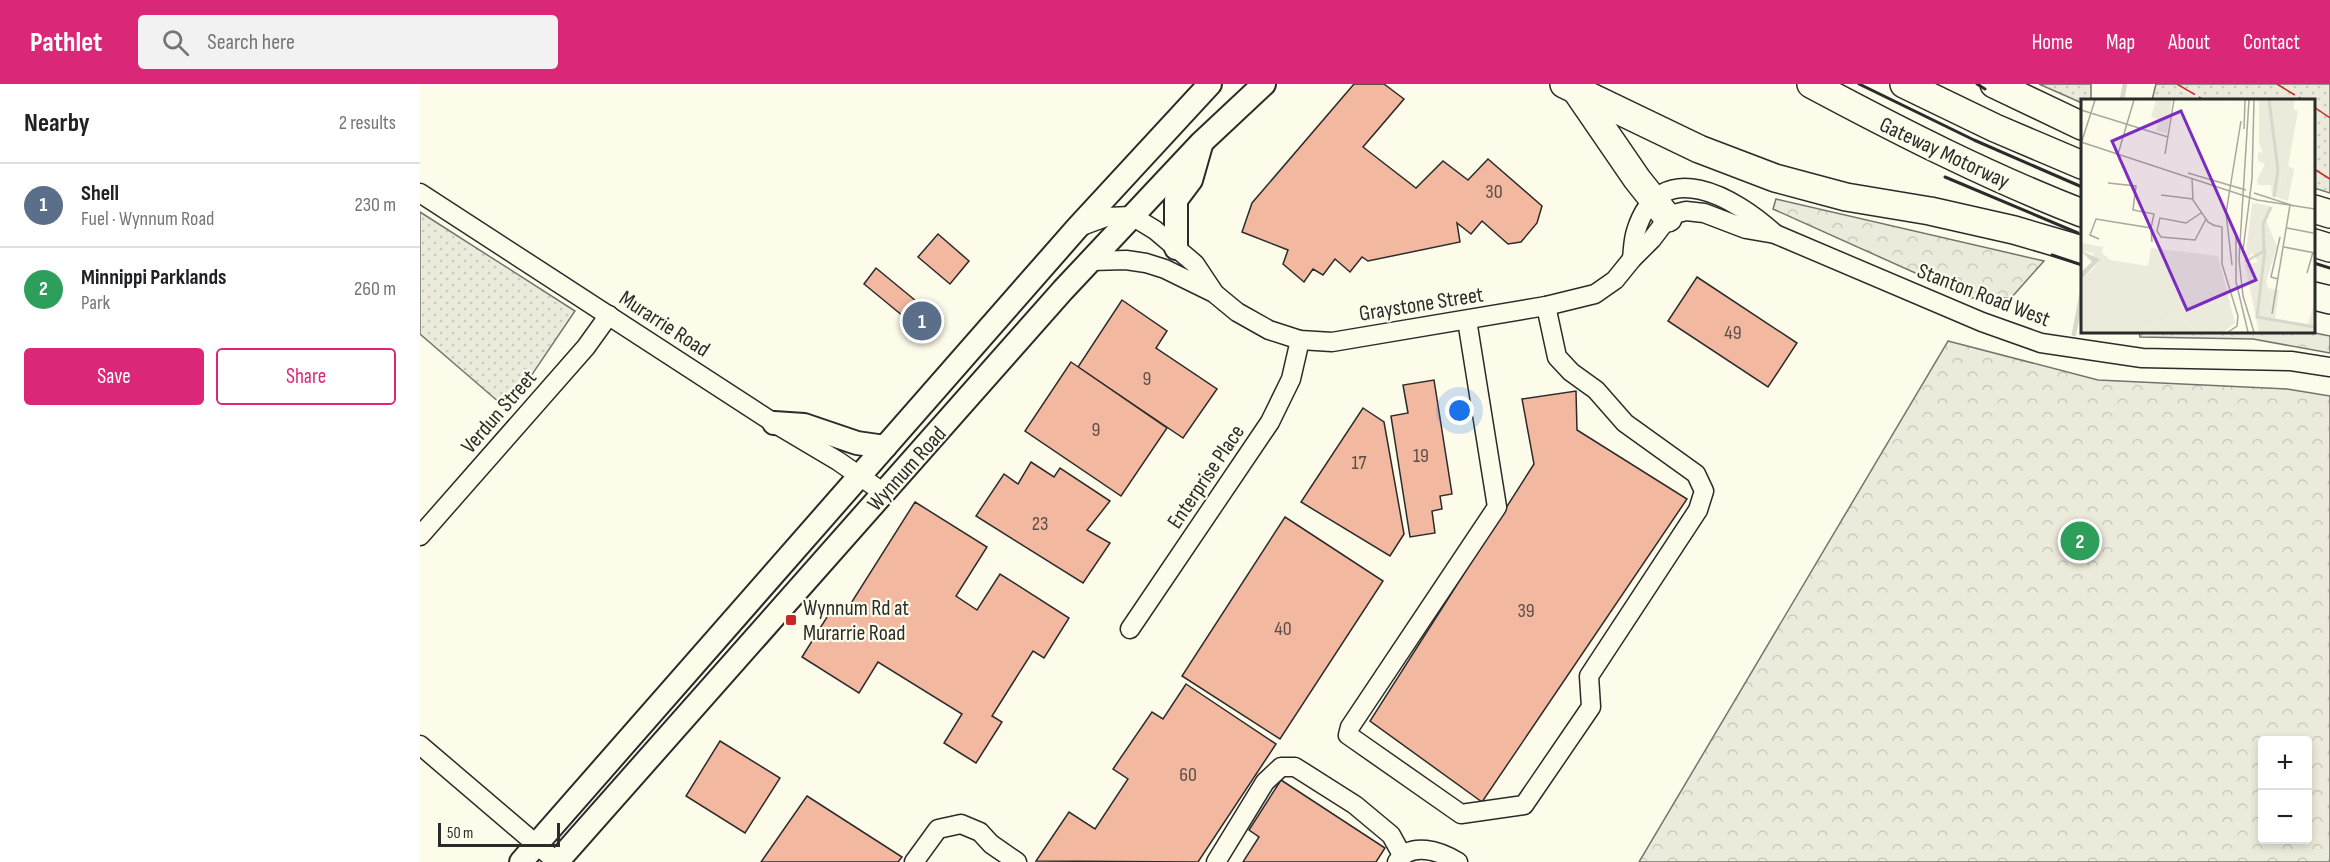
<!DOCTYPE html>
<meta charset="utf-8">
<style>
:root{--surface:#fff;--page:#f2f2f2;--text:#202124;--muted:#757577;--line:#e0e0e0;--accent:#db2777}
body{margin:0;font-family:"Sofia Sans Condensed",sans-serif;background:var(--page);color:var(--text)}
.controls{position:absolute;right:18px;bottom:18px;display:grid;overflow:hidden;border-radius:6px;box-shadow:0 3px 9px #0003}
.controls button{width:54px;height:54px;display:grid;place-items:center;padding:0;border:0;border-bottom:2px solid var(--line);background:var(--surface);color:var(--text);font:30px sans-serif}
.scale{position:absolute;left:18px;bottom:15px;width:122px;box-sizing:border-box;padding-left:6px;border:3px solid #2b2b2b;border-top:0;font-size:16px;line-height:21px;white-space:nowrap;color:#2b2b2b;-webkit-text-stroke:4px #fdfbea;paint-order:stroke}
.you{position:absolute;left:1040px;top:327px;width:21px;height:21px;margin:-15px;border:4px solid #fff;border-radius:50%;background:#1a73e8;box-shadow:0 0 0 9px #1a73e833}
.badge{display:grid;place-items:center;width:39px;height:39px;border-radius:50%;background:var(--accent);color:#fff;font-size:20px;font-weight:700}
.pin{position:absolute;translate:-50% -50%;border:3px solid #fff;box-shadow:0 2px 6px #0006}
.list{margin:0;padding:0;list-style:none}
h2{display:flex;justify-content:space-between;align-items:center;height:78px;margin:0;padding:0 24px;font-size:26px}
h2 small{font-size:20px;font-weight:400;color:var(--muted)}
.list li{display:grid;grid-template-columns:39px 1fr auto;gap:18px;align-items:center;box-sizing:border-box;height:84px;padding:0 24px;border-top:2px solid var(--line)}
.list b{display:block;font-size:22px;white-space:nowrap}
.list p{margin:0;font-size:20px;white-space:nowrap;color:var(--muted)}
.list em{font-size:20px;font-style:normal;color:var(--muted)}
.actions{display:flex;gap:12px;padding:18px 24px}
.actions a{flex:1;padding:14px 0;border:2px solid var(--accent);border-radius:6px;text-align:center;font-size:21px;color:var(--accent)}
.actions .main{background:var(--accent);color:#fff}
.icon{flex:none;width:33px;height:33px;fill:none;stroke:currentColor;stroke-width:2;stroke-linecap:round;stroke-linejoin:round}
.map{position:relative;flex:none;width:1910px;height:778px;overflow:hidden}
header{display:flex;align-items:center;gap:36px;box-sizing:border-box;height:84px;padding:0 30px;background:var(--accent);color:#fff}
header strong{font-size:28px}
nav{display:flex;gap:33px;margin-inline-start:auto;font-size:21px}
.search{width:420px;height:54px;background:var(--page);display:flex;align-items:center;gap:15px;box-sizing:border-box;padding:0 21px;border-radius:6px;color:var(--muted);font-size:22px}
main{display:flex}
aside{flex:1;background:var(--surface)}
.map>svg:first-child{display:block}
.green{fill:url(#green-dots);stroke:#74746e;stroke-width:1.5}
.forest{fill:url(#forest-crowns);stroke:#74746e;stroke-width:1.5;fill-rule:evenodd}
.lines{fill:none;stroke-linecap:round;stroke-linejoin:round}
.stream{stroke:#d8d7c9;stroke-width:4.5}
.building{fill:#f2b8a0;stroke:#2b2b2b;stroke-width:1.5}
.minor-casing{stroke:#2b2b2b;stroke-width:21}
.major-casing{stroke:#2b2b2b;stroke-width:26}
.highway-casing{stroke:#2b2b2b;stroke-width:30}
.minor{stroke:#fdfbea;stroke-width:18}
.major{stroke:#fdfbea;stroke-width:22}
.highway{stroke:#fdfbea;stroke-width:27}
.wall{stroke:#2b2b2b;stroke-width:3}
.power{stroke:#c62828;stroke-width:1.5;stroke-dasharray:21 4.5 3 4.5;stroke-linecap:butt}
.poi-dot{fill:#c62828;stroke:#fdfbea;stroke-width:2}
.labels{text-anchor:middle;stroke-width:4.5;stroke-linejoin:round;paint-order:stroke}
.number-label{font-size:20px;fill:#5d4e48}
.street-label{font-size:22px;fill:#2b2b2b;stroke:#fdfbea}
.poi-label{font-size:22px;fill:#2b2b2b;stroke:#fdfbea;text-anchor:start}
.inset-river{fill:none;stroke:#d8d7c9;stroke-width:3}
.inset-road{fill:none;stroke:#a9a89e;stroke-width:1.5}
.view{fill:#7b2cbf;fill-opacity:0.15;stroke:#7b2cbf;stroke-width:3}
.inset-edge{fill:none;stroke:#2b2b2b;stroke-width:3}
</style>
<header>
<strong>Pathlet</strong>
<div class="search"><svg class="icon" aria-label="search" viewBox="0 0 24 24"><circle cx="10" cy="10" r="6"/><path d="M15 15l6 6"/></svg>Search here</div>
<nav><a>Home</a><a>Map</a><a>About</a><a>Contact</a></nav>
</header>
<main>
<aside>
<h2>Nearby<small>2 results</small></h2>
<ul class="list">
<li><span class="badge" style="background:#5c6f8a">1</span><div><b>Shell</b><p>Fuel · Wynnum Road</p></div><em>230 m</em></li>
<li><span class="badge" style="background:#2e9e5b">2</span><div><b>Minnippi Parklands</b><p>Park</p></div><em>260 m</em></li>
</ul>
<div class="actions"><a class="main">Save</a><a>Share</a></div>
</aside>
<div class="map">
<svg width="1910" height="778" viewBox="0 0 1910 778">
<defs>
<pattern id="green-dots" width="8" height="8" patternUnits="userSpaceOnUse" patternTransform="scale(1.5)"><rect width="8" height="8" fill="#ecebdb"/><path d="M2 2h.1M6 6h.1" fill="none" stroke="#cbcabc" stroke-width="1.8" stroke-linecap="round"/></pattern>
<pattern id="forest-crowns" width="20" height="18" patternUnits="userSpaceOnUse" patternTransform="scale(1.5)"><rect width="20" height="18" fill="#ecebdb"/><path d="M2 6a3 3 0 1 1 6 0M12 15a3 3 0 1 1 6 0" fill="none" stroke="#cbcabc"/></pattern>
</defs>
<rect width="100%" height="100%" fill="#fdfbea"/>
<!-- green -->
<g class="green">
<path d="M1619 0H1671V16H1662V19Z"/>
<path d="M1736 0H1910V109L1894 104V16H1732Z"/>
<path d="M0 128 155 227 88 326 0 250Z"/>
</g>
<!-- forest -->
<g class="forest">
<path d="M1356 115 1624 177 1591 214H1551L1353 125Z"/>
<path d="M1719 248H1890L1910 252V269L1833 255 1720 253Z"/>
<path d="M1528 257 1678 296 1867 305 1910 312V778H1219ZM1888 656V756H1842V656Z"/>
</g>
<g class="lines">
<!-- stream -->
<g class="stream">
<path d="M1702 16 1705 0"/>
<path d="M1654 250 1662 209"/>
</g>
</g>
<!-- building -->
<g class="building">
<path d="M934 0H964L984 15 943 63 996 104 1023 77 1048 96 1068 75 1122 122 1117 139 1101 158 1088 160 1062 137 1051 150 1037 139 1040 158 948 177 942 173 930 188 915 175 903 191 893 185 884 198 863 180 868 166 822 148 832 119Z"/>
<path d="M518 150 549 177 530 200 498 173Z"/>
<path d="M456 184 513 231 500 246 444 200Z"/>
<path d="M1277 193 1377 259 1348 303 1248 237Z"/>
<path d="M702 216 747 247 736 264 797 305 763 354 658 283Z"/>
<path d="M651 278 747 344 701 412 605 347Z"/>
<path d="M1014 296 1032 410 1020 412 1022 425 1012 427 1015 449 990 453 971 332 988 329 983 301Z"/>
<path d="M1156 307 1157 346 1267 415 1062 718 950 637 1114 380 1102 315Z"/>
<path d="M943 324 964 338 984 450 970 472 881 418Z"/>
<path d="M611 378 634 393 640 384 690 417 667 446 690 459 663 499 556 432 584 390 598 400Z"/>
<path d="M495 418 567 463 536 512 557 526 580 490 649 534 624 574 613 567 572 632 582 638 556 679 524 659 542 630 458 578 439 609 382 573 412 525 423 532Z"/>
<path d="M865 433 963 497 860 655 762 592Z"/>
<path d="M766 600 856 660 778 778 616 777 649 728 675 745 708 695 693 685 732 628 743 635Z"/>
<path d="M300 657 360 694 325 749 266 712Z"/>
<path d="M861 696 965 764 956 778H823L839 753 829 746Z"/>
<path d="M387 712 482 773 478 778H341Z"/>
</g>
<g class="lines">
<defs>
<g id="minor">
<path d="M0 109 354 339 418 377 464 409"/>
<path d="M659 143 686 133 712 132 735 146 775 180 793 207"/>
<path d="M1212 175C1213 166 1213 156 1216 147 1240 69 1316 114 1355 150"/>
<path d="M671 177 706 176 726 179 745 185 794 209 817 228 849 246 880 256 912 258 1126 222 1175 210 1195 196 1212 175 1232 155 1248 134 1258 129 1266 127 1284 129 1326 145 1355 150 1562 238 1621 259 1722 274 1871 277 1910 283"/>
<path d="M1047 236 1077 423 930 643 928 651 1041 730 1104 721 1171 623 1169 592 1278 426 1284 407 1276 390 1205 339 1176 306 1151 288 1137 273 1126 222"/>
<path d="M0 452 166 263 189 231"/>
<path d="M710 545 850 338 871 295 880 256"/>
<path d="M0 661 137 778"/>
<path d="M494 778 518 745 541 740 560 748 571 760 597 778"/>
<path d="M796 778 845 698 861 683H875L935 721 971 751 982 771"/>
<path d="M977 778C991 757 1020 767 1038 778"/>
</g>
<g id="major">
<path d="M756 164V116L771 96 781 61"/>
<path d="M354 339 384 341 437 359 465 363"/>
<path d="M101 778 657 144 790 0"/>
<path d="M137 778 643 206 781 59 844 0"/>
</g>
<g id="highway">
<path d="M1144 0 1279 65 1355 94 1426 113 1510 127 1594 146 1662 166"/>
<path d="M1391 0C1479 47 1569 93 1662 129"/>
<path d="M1484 0 1575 44 1662 81"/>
<path d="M1574 0 1662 42"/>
<path d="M1158 9 1217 95 1248 134"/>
<path d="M1894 125 1910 130"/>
<path d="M1894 159 1910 164"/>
<path d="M1894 212 1910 216"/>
</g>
</defs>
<!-- minor casing -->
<use href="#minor" class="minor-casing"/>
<!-- major casing -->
<use href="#major" class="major-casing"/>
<!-- highway casing -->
<use href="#highway" class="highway-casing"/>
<!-- minor -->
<use href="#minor" class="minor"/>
<!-- major -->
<use href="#major" class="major"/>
<!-- highway -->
<use href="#highway" class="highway"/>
<!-- wall -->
<g class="wall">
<path d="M1439 0 1554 56 1662 103"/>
<path d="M1557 0 1565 5"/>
<path d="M1525 93 1658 149"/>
<path d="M1632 171 1662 181"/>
<path d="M1894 179 1910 184"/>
</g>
<!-- power -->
<g class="power">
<path d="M1757 0 1784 16"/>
<path d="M1857 0 1883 16"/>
<path d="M1894 23 1910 34"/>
<path d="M1894 85 1910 95"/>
</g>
</g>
<!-- markers -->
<rect class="poi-dot" x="365" y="530" width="12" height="12" rx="3"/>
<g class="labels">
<!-- number labels -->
<g class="number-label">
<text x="1074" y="114">30</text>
<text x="1313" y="255">49</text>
<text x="727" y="301">9</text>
<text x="676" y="352">9</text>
<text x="1001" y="378">19</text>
<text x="939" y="385">17</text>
<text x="620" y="446">23</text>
<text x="1106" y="533">39</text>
<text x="863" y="551">40</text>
<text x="768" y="697">60</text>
</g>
<!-- street labels -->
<g class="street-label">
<text transform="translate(1525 68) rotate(25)" y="8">Gateway Motorway</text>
<text transform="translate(1564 210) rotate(21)" y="8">Stanton Road West</text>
<text transform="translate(1001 219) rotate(-9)" y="8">Graystone Street</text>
<text transform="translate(245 239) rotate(33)" y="8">Murarrie Road</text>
<text transform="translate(78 327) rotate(-49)" y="8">Verdun Street</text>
<text transform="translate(486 384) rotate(-48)" y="8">Wynnum Road</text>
<text transform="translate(785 392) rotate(-56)" y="8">Enterprise Place</text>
</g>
<!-- poi labels -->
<g class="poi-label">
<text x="383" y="531">Wynnum Rd at<tspan x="383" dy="25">Murarrie Road</tspan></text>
</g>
</g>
<!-- overview -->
<g transform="translate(1661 15)">
<rect width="234" height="234" fill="#fdfbea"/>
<path d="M75 1H91L86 34 75 32 78 21 70 18ZM207 67 213 70 207 102 198 99 200 72ZM175 104 192 108 185 121 196 147 185 183 187 189 193 190 190 193 192 220 227 226 234 202V233H178L164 166 177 163 172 154 164 160 171 105Z" fill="#ecebdb"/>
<path d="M0 144 22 148 21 154 29 161 67 167 70 149 137 157 154 224 143 233H116L96 215 57 233H0V181L14 168 12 154 0 152ZM193 190 198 191 194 220 227 226 234 202V233H189L191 224 180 218 192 220 190 193Z" fill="#ecebdb"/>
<path d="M178 1H213V11L217 12 207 67 200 72 198 99 191 96 190 86H177L176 81 184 65 177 62V53L182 54 178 44Z" fill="#ecebdb"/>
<path d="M96 215 116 233H57Z" fill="#ecebdb"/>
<path d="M0 152 19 160 0 181V173L11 163Z" fill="#d8d7c9"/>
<path class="inset-river" d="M188 1 197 71 193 98M184 150 176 218 234 228M164 163 183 152 182 125 190 108"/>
<path class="inset-road" d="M168 1 158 160 162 197 173 233M0 11 87 38M163 30 164 1M0 43 176 101 234 110M0 45 14 1M37 55 53 1M84 55 93 1M107 74 165 91M111 80 112 101 127 123 134 127M27 84 55 87 52 111 73 115 70 129M173 94 213 107M80 96 112 100M120 114 105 124 79 119 76 132 80 138 114 141 125 120M132 126 141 128V165L157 217 156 227 147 233M206 129 232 134M155 136V183L167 233M18 140 9 136 15 120 70 129 71 143M203 148 234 154M162 151 171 80 173 1M151 166 145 114 160 22M226 174 232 153M197 180 190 178 199 138M191 215 209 106"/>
<path class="view" d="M100 12 175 181 106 211 31 42Z"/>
<rect width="234" height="234" class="inset-edge"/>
</g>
</svg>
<div class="controls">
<button>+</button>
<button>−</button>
</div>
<div class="scale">50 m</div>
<div class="you"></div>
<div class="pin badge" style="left:502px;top:237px;background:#5c6f8a">1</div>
<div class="pin badge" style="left:1660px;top:457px;background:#2e9e5b">2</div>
</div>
</main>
